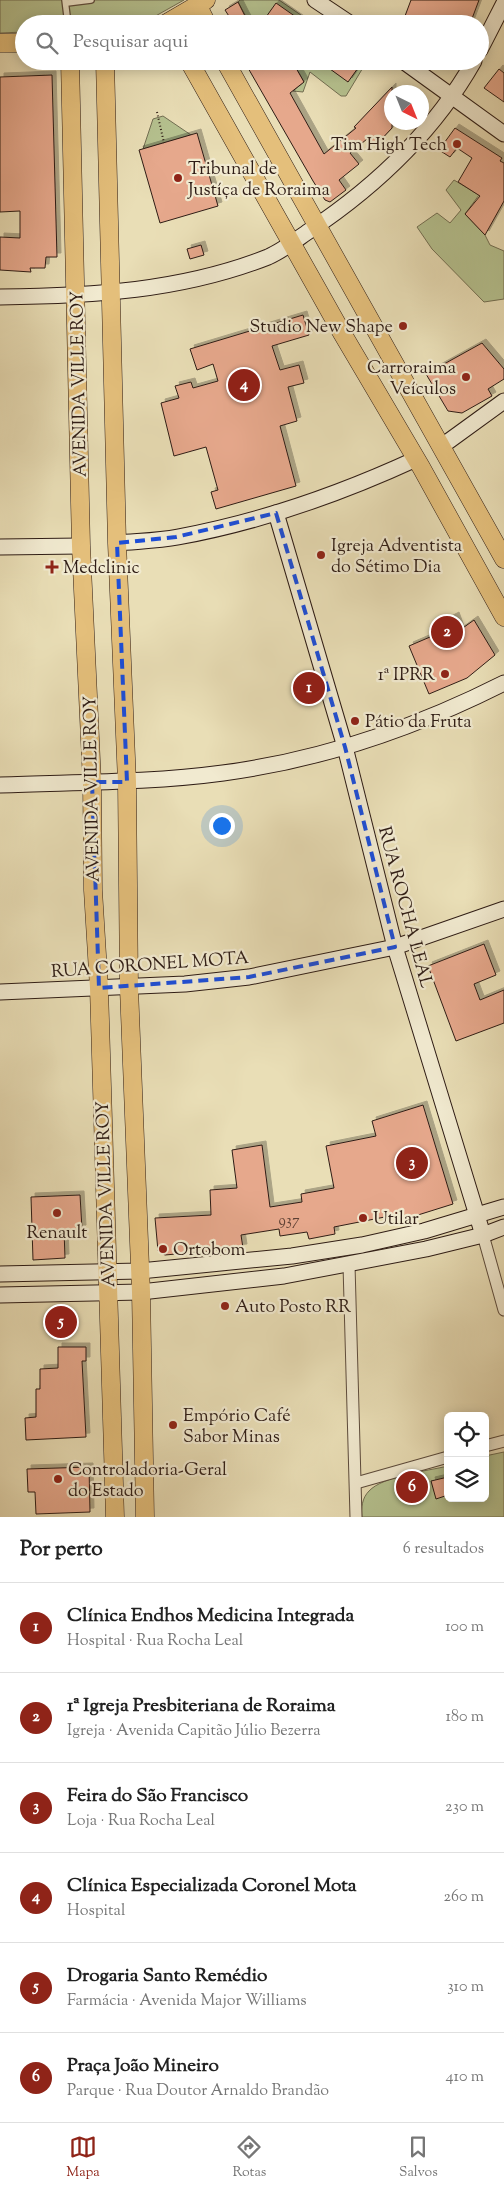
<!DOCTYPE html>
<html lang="pt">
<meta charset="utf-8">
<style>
:root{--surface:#fff;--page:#f6f6f6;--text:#222;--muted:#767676;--line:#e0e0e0;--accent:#8f2418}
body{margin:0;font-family:"Sorts Mill Goudy",serif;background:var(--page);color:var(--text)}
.controls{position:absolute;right:15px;bottom:15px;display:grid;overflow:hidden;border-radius:8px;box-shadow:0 2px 12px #0003}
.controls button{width:45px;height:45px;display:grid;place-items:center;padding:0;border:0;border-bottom:1px solid var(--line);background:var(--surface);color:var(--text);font:25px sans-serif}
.compass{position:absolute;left:384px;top:85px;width:45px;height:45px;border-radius:50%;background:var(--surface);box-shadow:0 2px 12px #0003;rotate:137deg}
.you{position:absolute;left:221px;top:825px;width:18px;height:18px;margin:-12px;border:4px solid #fff;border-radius:50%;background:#1a73e8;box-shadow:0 0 0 8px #1a73e833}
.badge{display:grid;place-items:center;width:32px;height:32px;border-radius:50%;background:var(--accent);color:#fff;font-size:16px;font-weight:700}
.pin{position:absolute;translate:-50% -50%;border:2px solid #fff;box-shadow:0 1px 5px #0006}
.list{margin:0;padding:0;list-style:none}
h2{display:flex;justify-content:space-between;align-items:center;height:65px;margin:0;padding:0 20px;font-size:21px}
h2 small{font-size:16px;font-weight:400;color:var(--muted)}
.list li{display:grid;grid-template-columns:32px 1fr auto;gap:15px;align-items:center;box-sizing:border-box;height:90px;padding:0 20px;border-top:1px solid var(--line)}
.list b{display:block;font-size:19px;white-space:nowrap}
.list p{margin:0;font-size:16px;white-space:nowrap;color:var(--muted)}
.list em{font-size:16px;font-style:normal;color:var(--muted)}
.icon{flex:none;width:28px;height:28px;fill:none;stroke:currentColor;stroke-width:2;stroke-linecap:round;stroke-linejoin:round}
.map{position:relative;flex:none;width:504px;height:1517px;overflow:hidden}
.search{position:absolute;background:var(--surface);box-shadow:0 2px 12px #0003;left:15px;right:15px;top:15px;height:55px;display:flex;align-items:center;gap:12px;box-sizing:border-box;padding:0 18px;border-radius:28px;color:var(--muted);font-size:19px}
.sheet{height:605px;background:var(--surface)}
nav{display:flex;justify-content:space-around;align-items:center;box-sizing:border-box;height:70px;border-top:1px solid var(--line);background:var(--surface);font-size:14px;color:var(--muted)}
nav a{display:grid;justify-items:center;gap:2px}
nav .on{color:var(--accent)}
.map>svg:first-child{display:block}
.green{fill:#b5c18f;stroke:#726e52}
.building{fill:#e6a88c;stroke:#2e1c15;filter:url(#shadow)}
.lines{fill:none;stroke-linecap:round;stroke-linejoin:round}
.lane-casing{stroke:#5d4c3d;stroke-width:8}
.street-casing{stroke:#5d4c3d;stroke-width:13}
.secondary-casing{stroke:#2e1c15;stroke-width:17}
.primary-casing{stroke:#2e1c15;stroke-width:19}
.path{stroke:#2e1c15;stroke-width:2;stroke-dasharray:1 2.5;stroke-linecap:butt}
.lane{stroke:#f1ead0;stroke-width:5.5}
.street{stroke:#f1ead0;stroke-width:11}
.secondary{stroke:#f1ead0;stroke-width:15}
.primary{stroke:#e4bf7b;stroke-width:18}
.marked{fill:none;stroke:#1d4ed8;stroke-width:4;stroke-dasharray:10 6;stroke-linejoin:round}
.poi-dot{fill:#8f2418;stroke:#f1ead0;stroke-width:2}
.labels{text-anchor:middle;stroke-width:4.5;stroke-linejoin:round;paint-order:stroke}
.number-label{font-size:15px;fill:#5c3f33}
.poi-label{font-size:18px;fill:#2e1c15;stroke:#f1ead0;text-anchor:start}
.street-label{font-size:18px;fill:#2e1c15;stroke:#f1ead0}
</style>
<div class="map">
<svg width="504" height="1517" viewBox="0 0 504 1517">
<defs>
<filter id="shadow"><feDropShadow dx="4" dy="-4" stdDeviation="0" flood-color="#0004"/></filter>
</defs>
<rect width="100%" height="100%" fill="#e9deb6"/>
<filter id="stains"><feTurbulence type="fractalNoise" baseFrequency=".004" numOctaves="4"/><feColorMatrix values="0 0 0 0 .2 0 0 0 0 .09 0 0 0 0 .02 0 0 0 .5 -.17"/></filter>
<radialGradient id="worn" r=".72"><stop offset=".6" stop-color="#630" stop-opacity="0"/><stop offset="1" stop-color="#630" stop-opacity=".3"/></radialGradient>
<!-- green -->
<g class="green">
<path d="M0 0H184L152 18 131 24H24V32L0 33Z"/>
<path d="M240 0H279L314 24H250L238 2Z"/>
<path d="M292 61H367L346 96H341L310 72 303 92 293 91 304 82Z"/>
<path d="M163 116 191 135 143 149 153 119Z"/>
<path d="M454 180 479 195 465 214 485 235 490 245 504 251V299L484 302 432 249 417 227 437 213 450 223 461 210 446 190Z"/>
<path d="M504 1452V1517H362C361 1508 362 1498 369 1491 383 1476 427 1471 448 1466V1498H485V1456Z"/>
</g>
<!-- building -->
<g class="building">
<path d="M411 0H479L470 24H402Z"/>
<path d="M238 2 245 16 250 24H234L225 10Z"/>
<path d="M276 3 306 24H261Z"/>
<path d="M244 61H292L304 82 290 93 324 154 356 128 354 127 392 87V128L375 146 367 139 350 153 359 164 339 180 346 190 330 202 325 200 313 181Z"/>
<path d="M319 61H363L348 82Z"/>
<path d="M499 69 504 73V102L484 88Z"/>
<path d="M52 75 57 257H46L45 268H30L31 272 0 270V237L20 238V211L0 212V77Z"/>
<path d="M455 128 502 158 500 161 504 163V201L485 235 465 214 480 196 458 182 472 158 457 148 450 157 439 150Z"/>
<path d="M197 133 218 206 160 223 139 150Z"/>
<path d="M201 245 204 255 190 259 187 249Z"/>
<path d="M303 315 309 335 272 346 280 370 299 365 304 383 288 387 297 421 280 426 296 486 216 509 211 492 218 490 206 447 174 456 161 403 179 398 175 386 191 382 193 388 218 381 213 364 197 370 190 349Z"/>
<path d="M482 343 504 369V379L488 389 492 396 462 413 448 411 426 374Z"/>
<path d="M455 616 460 630 474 620 495 655 467 678 429 694 409 646 437 634 436 626Z"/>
<path d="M484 944 496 975 474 984 480 1000 504 990V1023L456 1041 428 966Z"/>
<path d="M423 1105 453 1204 402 1220 400 1214 334 1227 335 1234 309 1239 307 1232 280 1236 279 1229 241 1235 243 1248 165 1255 158 1251 155 1218 211 1215 210 1190 237 1188 232 1150 262 1145 270 1207 302 1202 301 1194 334 1188 326 1146 376 1136 372 1121Z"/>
<path d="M80 1195 82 1229 64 1230 65 1258 33 1260 31 1197Z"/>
<path d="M58 1347H86V1361H82L86 1437 26 1440 25 1418 36 1417V1389H40V1369L58 1368Z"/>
<path d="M89 1467 90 1512 36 1514 35 1492H28L27 1469Z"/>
<path d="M448 1477V1495L436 1499 431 1481Z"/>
</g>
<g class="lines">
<defs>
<g id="lane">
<path d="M65 0 68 24"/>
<path d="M67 3 91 0"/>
</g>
<g id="street">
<path d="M483 1235 504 1310"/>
<path d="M349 1265 356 1517"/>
<path d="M485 1446 504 1441"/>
<path d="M356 1483 448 1457"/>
</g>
<g id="secondary">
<path d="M315 0 351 24"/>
<path d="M480 50 504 3"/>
<path d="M403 61 504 134"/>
<path d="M0 297C91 296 182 291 268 257 282 251 296 240 309 231 375 187 435 130 474 61"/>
<path d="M442 446 504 401"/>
<path d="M276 513 345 747 395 947 483 1235"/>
<path d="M117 543C137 541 158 541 178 537 260 522 340 494 416 459"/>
<path d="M0 547 81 546"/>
<path d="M0 785C75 782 149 783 223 773 321 760 417 727 504 683"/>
<path d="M0 992 185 984 249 977 395 947 504 909"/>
<path d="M0 1274 140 1271 292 1256 362 1245 424 1231 504 1207"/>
<path d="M0 1295 141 1292 284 1276 426 1249 483 1235 504 1227"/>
</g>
<g id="primary">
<path d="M198 6 207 24"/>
<path d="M165 24 206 0"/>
<path d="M0 43H24"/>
<path d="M70 61 81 546 92 782 93 890 99 988 115 1517"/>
<path d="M105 61 117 543 127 782 129 988 141 1292 145 1517"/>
<path d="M189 61 342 333 421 467 504 617"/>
<path d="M225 61 504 559"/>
</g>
</defs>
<!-- lane casing -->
<use href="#lane" class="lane-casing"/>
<!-- street casing -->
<use href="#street" class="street-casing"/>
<!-- secondary casing -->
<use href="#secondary" class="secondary-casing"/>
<!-- primary casing -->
<use href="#primary" class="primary-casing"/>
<!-- path -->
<path class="path" d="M157 112 164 143"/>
<!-- lane -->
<use href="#lane" class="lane"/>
<!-- street -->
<use href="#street" class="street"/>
<!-- secondary -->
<use href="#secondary" class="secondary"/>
<!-- primary -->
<use href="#primary" class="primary"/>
</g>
<!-- marked area -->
<path class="marked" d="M276 513 345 747 395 947 249 977 99 988 92 782H127L117 543 176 537Z"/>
<!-- markers -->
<g class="poi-dot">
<circle cx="457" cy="144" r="5"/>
<circle cx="178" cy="178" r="5"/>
<circle cx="403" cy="326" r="5"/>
<circle cx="466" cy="377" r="5"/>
<circle cx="321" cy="555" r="5"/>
<path d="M49.5 559.5h5v5h5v5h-5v5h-5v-5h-5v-5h5z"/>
<circle cx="445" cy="674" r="5"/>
<circle cx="355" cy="721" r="5"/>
<circle cx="57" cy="1213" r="5"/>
<circle cx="363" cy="1218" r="5"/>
<circle cx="163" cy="1249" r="5"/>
<circle cx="225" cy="1306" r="5"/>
<circle cx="173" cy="1425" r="5"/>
<circle cx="58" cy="1479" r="5"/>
</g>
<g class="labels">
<!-- number labels -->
<g class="number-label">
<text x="289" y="1225">937</text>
</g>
<!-- poi labels -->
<g class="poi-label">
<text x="447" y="150" text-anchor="end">Tim High Tech</text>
<text x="188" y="174">Tribunal de<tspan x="188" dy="21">Justíça de Roraima</tspan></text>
<text x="393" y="332" text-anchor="end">Studio New Shape</text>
<text x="456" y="373" text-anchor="end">Carroraima<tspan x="456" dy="21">Veículos</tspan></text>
<text x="331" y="551">Igreja Adventista<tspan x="331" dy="21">do Sétimo Dia</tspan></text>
<text x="63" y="573">Medclinic</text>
<text x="435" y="680" text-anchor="end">1ª IPRR</text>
<text x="365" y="727">Pátio da Fruta</text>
<text x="373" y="1224">Utilar</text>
<text x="57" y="1238" text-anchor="middle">Renault</text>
<text x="173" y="1255">Ortobom</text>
<text x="235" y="1312">Auto Posto RR</text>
<text x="183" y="1421">Empório Café<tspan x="183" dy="21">Sabor Minas</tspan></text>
<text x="68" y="1475">Controladoria-Geral<tspan x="68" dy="21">do Estado</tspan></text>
</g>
<!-- street labels -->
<g class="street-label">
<text transform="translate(78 384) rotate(-91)" y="6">AVENIDA VILLE ROY</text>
<text transform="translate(91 789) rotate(-91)" y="6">AVENIDA VILLE ROY</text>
<text transform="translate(406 907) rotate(75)" y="6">RUA ROCHA LEAL</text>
<text transform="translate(150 964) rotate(-4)" y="6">RUA CORONEL MOTA</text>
<text transform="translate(105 1194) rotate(-92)" y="6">AVENIDA VILLE ROY</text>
</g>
</g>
<rect width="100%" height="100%" filter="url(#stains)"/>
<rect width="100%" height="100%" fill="url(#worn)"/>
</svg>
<div class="controls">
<button><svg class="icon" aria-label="locate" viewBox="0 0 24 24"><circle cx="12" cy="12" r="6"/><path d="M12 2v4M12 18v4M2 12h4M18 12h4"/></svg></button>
<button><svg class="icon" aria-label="layers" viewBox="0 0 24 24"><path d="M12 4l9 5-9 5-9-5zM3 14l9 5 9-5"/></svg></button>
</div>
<svg class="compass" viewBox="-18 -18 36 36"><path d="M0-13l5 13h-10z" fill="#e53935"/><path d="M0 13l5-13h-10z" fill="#767676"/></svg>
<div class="you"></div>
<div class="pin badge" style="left:309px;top:688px">1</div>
<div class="pin badge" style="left:447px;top:632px">2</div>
<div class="pin badge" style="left:412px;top:1163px">3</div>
<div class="pin badge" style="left:244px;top:385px">4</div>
<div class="pin badge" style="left:61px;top:1322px">5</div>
<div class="pin badge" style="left:412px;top:1487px">6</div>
<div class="search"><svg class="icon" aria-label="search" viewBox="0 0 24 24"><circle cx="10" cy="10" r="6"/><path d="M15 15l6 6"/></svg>Pesquisar aqui</div>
</div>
<section class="sheet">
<h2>Por perto<small>6 resultados</small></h2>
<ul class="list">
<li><span class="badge">1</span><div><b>Clínica Endhos Medicina Integrada</b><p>Hospital · Rua Rocha Leal</p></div><em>100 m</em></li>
<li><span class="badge">2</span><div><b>1ª Igreja Presbiteriana de Roraima</b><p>Igreja · Avenida Capitão Júlio Bezerra</p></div><em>180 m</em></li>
<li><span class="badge">3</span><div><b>Feira do São Francisco</b><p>Loja · Rua Rocha Leal</p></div><em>230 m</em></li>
<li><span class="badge">4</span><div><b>Clínica Especializada Coronel Mota</b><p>Hospital</p></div><em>260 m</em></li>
<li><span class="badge">5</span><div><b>Drogaria Santo Remédio</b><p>Farmácia · Avenida Major Williams</p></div><em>310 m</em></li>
<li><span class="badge">6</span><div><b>Praça João Mineiro</b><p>Parque · Rua Doutor Arnaldo Brandão</p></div><em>410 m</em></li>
</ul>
</section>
<nav>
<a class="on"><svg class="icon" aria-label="map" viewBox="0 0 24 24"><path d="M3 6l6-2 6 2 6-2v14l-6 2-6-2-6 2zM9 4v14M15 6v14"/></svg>Mapa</a>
<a><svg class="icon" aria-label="directions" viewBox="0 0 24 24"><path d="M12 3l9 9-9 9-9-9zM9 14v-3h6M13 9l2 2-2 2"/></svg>Rotas</a>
<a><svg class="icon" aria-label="saved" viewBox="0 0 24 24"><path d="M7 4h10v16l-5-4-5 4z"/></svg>Salvos</a>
</nav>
